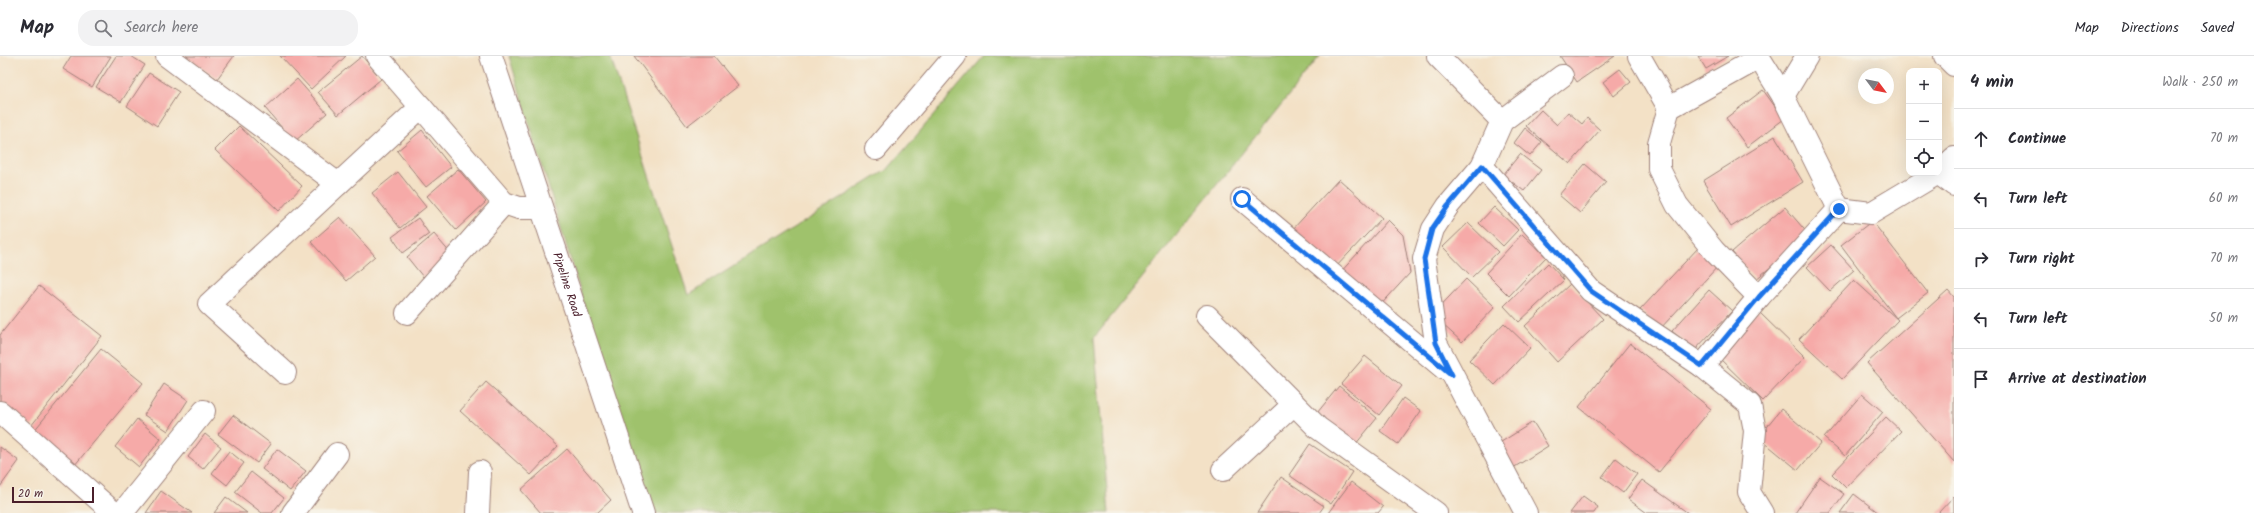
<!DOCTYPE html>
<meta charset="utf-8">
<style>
:root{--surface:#fff;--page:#f2f2f3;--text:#2b2b33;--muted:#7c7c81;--line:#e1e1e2}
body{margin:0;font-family:Kalam,sans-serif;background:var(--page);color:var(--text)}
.controls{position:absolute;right:12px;top:12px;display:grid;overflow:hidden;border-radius:8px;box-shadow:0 4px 16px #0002}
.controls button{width:36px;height:36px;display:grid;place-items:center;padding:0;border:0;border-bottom:1px solid var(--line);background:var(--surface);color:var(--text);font:20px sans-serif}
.compass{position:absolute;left:1858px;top:12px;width:36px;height:36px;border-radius:50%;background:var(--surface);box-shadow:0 4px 16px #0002;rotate:122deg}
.scale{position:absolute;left:12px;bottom:10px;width:82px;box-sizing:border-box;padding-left:4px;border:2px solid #4a1f2b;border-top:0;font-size:11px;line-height:14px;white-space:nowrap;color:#4a1f2b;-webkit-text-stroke:3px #f7f3e8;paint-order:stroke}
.stop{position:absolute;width:12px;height:12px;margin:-9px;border:3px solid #1a73e8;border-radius:50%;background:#fff}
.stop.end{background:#1a73e8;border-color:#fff;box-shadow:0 1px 4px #0008}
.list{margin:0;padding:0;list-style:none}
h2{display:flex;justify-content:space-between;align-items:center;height:52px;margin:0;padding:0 16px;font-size:17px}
h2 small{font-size:13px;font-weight:400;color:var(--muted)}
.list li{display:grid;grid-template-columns:26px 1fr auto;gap:12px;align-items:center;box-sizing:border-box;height:60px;padding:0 16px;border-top:1px solid var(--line)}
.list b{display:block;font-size:15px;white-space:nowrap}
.list em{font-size:13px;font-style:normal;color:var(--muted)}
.icon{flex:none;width:22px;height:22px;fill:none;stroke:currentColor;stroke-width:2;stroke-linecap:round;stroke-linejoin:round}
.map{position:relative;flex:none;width:1954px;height:457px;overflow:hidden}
header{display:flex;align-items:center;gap:24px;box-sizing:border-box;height:56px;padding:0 20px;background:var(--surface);border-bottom:1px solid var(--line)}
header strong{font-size:19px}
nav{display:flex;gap:22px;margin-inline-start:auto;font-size:14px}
.search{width:280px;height:36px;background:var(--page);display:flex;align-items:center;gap:10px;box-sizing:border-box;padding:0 14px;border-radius:16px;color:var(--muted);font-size:15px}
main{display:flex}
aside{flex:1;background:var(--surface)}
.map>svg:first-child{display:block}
.green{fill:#9fc26c;stroke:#74704c}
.building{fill:#f6aaa8}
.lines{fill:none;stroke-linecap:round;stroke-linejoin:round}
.minor-casing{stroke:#9e8078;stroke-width:24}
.minor{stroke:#fff;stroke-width:22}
.route{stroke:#1a73e8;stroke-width:5}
.labels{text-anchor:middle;stroke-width:3;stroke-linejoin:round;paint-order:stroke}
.street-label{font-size:12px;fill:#4a1f2b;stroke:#f7f3e8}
</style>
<header>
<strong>Map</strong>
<div class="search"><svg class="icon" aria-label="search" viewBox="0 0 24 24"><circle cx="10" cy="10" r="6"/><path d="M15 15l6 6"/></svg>Search here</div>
<nav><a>Map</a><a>Directions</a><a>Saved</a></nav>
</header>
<main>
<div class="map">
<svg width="1954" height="457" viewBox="0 0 1954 457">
<rect width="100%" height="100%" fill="#f7f3e8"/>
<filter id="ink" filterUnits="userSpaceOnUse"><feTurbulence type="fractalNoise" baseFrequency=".025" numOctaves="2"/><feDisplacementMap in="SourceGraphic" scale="8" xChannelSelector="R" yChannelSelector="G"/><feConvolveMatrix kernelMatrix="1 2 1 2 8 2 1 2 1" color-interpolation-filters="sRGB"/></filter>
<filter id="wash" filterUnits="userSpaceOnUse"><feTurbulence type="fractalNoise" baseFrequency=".012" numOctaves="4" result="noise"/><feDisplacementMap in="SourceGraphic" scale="16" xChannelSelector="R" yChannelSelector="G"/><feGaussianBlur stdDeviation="0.9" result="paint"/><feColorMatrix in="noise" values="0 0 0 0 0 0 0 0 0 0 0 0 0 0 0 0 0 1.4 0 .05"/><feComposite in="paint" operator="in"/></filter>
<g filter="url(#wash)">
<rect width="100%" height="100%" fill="#f3e1c6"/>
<!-- green -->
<path class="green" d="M509 0H610L688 239 888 113 984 0H1320L1094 282 1109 457H652L608 327Z"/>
<g id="blocks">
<!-- building -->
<g class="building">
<path d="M71 0H111L92 31 63 13Z"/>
<path d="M116 0H131L145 9 121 46 96 31Z"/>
<path d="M185 0H234L217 23Z"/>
<path d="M280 0H346L311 33Z"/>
<path d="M362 0 381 23 338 59 318 36Z"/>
<path d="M634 0H714L738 30 687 70Z"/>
<path d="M1560 0H1615L1577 26Z"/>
<path d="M1698 0H1728L1706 13Z"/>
<path d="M1620 13 1631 26 1614 40 1603 26Z"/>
<path d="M149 17 179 36 157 70 127 50Z"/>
<path d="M297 23 327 57 294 86 265 52Z"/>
<path d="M1763 34 1784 63 1747 91 1726 62Z"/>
<path d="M1541 54 1557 69 1568 56 1582 68 1587 62 1600 74 1570 108 1526 70Z"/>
<path d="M239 70 302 130 279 155 215 94Z"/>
<path d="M1525 72 1542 86 1530 100 1514 87Z"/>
<path d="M422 74 451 111 426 131 397 95Z"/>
<path d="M1775 80 1803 126 1731 171 1703 125Z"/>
<path d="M1520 98 1541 114 1524 135 1503 119Z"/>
<path d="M1585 108 1606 126 1580 157 1559 139Z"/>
<path d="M458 113 486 146 456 174 427 140Z"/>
<path d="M398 116 426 151 400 172 372 137Z"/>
<path d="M1339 123 1382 162 1334 213 1292 174Z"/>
<path d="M1494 151 1518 174 1503 190 1479 167Z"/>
<path d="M1785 151 1809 179 1755 224 1732 196Z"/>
<path d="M340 161 375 200 346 225 311 186Z"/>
<path d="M418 162 429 178 403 197 392 181Z"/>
<path d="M1388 164 1403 179 1410 217 1376 254 1338 219Z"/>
<path d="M1872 165 1928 237 1896 262 1841 189Z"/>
<path d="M1468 167 1498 196 1472 221 1443 191Z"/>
<path d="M434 178 451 198 423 221 407 201Z"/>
<path d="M1522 178 1546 201 1509 240 1486 217Z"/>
<path d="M1831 189 1854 214 1830 235 1807 211Z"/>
<path d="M1699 191 1719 209 1660 273 1640 254Z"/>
<path d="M1548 207 1564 224 1519 266 1504 250Z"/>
<path d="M1466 223 1495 251 1462 286 1432 259Z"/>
<path d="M1854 224 1898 264 1842 323 1799 283Z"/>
<path d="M1570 228 1603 263 1557 306 1525 270Z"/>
<path d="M39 230 102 280 31 370 0 345V279Z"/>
<path d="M1709 234 1732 255 1694 295 1672 275Z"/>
<path d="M1948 234 1954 241V406L1867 307Z"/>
<path d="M1758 255 1805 301 1763 345 1715 298Z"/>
<path d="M1504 267 1530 292 1495 329 1469 304Z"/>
<path d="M1630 287 1711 353 1659 416 1579 351Z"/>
<path d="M101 293 143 327 74 410 33 376Z"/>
<path d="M1365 300 1402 330 1379 359 1341 328Z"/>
<path d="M486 326 558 390 531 419 460 355Z"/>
<path d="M164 328 188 344 168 375 144 359Z"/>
<path d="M1339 330 1377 362 1355 389 1317 357Z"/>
<path d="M1862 338 1883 356 1845 400 1824 382Z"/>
<path d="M1403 342 1421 355 1398 388 1380 375Z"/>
<path d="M1781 353 1821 387 1798 414 1758 381Z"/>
<path d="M233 359 271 388 257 407 218 378Z"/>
<path d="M1886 361 1901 375 1846 432 1832 418Z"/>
<path d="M137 363 161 383 139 411 115 391Z"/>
<path d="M1533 366 1548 390 1513 412 1498 388Z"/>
<path d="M205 378 221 391 203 413 188 401Z"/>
<path d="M1310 388 1352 416 1331 448 1289 419Z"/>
<path d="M0 391 19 405 0 431Z"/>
<path d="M277 393 306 415 290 435 262 413Z"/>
<path d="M567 393 611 444 597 457H541L521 434Z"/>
<path d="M229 395 244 407 227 429 212 417Z"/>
<path d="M1616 402 1637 418 1623 437 1602 421Z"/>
<path d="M251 416 284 442 272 457H262L235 436Z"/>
<path d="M1281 421 1324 450 1319 457H1257Z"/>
<path d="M1820 421 1844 438 1830 457H1795Z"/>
<path d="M1642 424 1688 457H1647L1628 443Z"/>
<path d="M1351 426 1383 451 1378 457H1328Z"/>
<path d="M161 435 192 457H146Z"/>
<path d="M1854 438 1879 457H1840Z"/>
<path d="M1583 440 1598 451 1594 457H1570Z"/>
<path d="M1954 440V457H1938Z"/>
<path d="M226 441 247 457H214Z"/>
</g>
</g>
</g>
<g filter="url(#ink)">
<use href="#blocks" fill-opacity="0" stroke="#9e8078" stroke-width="1"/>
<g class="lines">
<defs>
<g id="minor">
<path d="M167 0 338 128"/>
<path d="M377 0 504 147 519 152H541"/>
<path id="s1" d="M491 0 643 457"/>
<path d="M1438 0 1502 65"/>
<path d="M1639 0 1669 52 1759 2"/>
<path d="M1758 0 1783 40 1839 153"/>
<path d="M1945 0 1954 9"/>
<path d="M1783 40 1807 0"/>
<path d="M1669 52 1659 87V113L1677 149 1714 195 1759 241"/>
<path d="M876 93 955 0"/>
<path d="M1482 110 1591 235 1702 310 1759 241 1839 153 1871 157 1938 117"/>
<path d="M1939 116 1954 102"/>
<path d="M1938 117 1954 129"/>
<path d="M1242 143 1445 313"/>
<path d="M407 257 504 147"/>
<path d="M1207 260 1318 372 1436 457"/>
<path d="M1702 310 1750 349 1755 375 1749 436 1762 457"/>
<path d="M285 317 209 248 421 51"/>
<path d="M0 356 114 457"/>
<path d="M1223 414 1294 348"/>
<path d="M122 457 204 355"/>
<path d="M293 457 337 398"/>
<path d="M478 457 480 416"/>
<path d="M1526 457 1436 287 1424 203 1433 173 1448 150 1482 110 1502 65 1562 20"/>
</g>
</defs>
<!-- minor casing -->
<use href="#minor" class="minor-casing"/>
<!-- minor -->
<use href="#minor" class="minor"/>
</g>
</g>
<g class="lines" filter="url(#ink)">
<!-- route -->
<path class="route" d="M1242 143 1452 319 1436 287 1424 203 1432 173 1448 150 1482 110 1591 235 1702 310 1759 241 1839 153"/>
</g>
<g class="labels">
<!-- street labels -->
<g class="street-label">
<text dy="4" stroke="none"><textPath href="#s1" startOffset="241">Pipeline Road</textPath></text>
</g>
</g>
</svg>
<div class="controls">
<button>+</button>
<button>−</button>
<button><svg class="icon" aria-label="locate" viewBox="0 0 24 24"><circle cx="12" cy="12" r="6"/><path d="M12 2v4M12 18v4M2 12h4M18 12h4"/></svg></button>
</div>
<svg class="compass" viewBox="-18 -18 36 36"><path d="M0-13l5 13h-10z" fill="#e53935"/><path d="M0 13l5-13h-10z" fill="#7c7c81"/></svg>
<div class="scale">20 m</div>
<div class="stop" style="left:1242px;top:143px"></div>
<div class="stop end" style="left:1839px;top:153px"></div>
</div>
<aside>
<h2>4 min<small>Walk · 250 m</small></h2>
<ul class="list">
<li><svg class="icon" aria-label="ahead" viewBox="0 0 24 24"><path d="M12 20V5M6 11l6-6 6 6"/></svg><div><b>Continue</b></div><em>70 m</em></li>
<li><svg class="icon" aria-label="left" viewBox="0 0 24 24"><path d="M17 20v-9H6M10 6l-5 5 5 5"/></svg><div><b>Turn left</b></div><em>60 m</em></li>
<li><svg class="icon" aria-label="right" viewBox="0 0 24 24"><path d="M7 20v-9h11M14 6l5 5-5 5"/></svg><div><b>Turn right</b></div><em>70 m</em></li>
<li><svg class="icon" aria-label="left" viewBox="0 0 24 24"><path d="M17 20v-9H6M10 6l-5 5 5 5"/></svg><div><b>Turn left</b></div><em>50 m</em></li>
<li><svg class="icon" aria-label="arrive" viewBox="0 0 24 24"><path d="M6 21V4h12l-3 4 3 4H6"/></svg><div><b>Arrive at destination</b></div></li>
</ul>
</aside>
</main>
